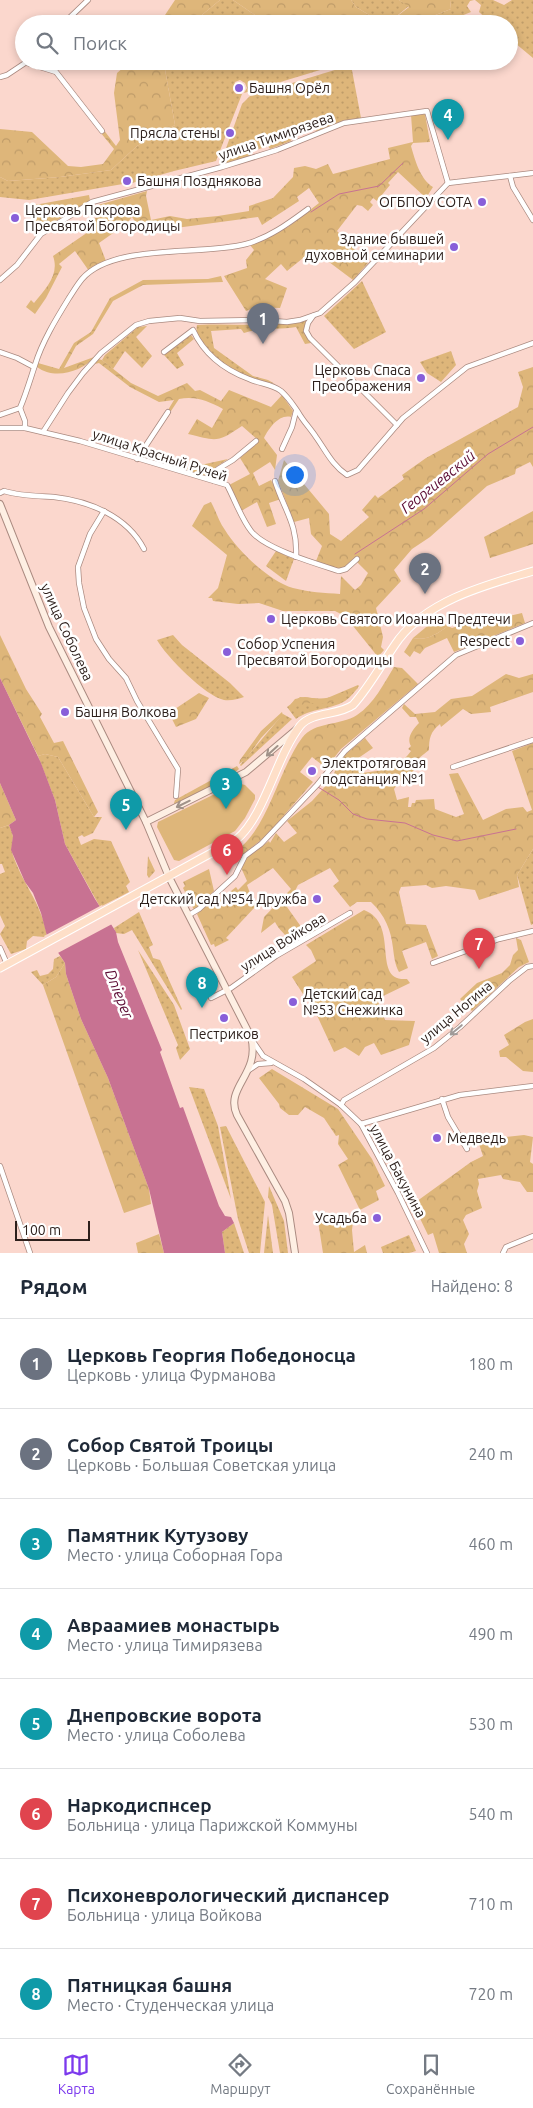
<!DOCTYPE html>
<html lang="ru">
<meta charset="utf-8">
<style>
:root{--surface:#fff;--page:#f6f6f7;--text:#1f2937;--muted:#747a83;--line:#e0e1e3;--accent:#7c3aed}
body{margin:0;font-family:Ubuntu,sans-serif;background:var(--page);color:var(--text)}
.scale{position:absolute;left:15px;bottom:12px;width:75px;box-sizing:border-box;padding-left:5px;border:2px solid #2d201c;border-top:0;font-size:14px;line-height:18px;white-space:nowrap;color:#2d201c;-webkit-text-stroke:4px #fff;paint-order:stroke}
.you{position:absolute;left:294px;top:474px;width:18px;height:18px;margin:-12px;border:4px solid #fff;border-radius:50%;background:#1a73e8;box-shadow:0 0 0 8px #1a73e833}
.badge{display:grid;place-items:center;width:32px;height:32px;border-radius:50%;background:var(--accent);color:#fff;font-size:16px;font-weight:700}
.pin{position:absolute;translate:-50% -41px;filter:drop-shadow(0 1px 2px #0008)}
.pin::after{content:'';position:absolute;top:26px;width:18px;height:15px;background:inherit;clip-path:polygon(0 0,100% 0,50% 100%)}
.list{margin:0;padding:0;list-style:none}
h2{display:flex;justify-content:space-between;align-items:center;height:65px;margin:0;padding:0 20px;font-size:21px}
h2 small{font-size:16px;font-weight:400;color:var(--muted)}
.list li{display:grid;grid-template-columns:32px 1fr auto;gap:15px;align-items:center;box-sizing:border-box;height:90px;padding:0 20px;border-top:1px solid var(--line)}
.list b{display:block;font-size:19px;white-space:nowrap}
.list p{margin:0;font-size:16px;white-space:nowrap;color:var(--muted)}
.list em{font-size:16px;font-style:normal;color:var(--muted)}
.icon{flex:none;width:28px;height:28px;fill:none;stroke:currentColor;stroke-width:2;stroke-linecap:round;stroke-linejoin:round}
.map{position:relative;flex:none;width:533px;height:1253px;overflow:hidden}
.search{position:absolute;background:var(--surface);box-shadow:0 2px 8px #0003;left:15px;right:15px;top:15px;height:55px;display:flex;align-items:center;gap:12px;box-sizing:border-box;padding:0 18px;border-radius:28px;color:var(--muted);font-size:19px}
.sheet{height:785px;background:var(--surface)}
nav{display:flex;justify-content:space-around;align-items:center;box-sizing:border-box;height:70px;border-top:1px solid var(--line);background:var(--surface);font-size:14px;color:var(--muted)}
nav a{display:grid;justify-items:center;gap:2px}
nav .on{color:var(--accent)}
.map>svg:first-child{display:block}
.grass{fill:url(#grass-dots)}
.forest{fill:url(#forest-crowns)}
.park{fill:#deb67a}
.water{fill:#c87292}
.pier{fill:#fbd7cd}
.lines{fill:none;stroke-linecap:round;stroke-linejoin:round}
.stream{stroke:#c87292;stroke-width:1}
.minor-casing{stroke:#aa8a80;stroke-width:6}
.secondary-casing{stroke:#aa8a80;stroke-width:8}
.primary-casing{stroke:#fff;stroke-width:9}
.minor{stroke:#fff;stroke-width:4.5}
.secondary{stroke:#feefe3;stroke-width:6}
.primary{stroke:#fedfc8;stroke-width:7}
.oneway{stroke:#a09289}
.oneway2{stroke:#a09b99}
.poi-dot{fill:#885fd9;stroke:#fff;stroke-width:2}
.labels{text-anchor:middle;stroke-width:5;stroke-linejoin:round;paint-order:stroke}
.poi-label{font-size:14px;fill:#2d201c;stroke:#fff;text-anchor:start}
.street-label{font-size:14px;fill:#2d201c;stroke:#fff}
.water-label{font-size:15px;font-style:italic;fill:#5b0b33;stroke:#fff}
</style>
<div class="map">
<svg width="533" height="1253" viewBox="0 0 533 1253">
<defs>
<pattern id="grass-dots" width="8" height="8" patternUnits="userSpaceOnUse" patternTransform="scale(1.25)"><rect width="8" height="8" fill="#deb67a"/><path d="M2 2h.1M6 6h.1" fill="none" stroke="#bf9c69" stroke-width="1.8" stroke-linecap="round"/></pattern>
<pattern id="forest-crowns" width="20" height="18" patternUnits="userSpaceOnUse" patternTransform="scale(1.25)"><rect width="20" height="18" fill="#deb67a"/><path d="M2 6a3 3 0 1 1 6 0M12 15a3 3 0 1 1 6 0" fill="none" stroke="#bf9c69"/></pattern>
</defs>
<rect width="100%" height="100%" fill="#fbd7cd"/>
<!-- grass -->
<g class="grass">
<path d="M220 0H233L268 24H191Z"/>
<path d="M351 0H399L409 6 387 24H384L356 7Z"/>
<path d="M450 0H474L470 1 467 6 471 12 441 24H412L451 9Z"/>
<path d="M475 0H493L504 5 512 0H533V58L509 38V24H492L479 12 481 5Z"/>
<path d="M166 61H350L244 93 247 88 245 83 240 80 235 82 233 90 236 94H242L216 161 174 171 132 183 131 177 122 178 123 184 29 200 0 197V177L8 181 60 177 111 170 137 146 175 125 164 64Z"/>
<path d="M351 65 361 118 317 131 314 129 290 138 291 141 270 149 268 146 250 152 251 156 220 165 242 104 250 96Z"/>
<path d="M362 281 386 332 354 349 324 316Z"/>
<path d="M307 320C302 329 305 335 311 343L305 344 296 327C279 330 261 327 244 333L241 329 211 331 214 348 253 376 268 380 275 384C248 378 223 369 205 346 200 339 195 333 197 325 234 323 271 328 307 320Z"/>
<path d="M147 326 136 337 152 356 142 368 125 351 113 369 102 360 105 355 138 327Z"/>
<path d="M191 335 194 339 177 353 184 365 177 369 164 355Z"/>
<path d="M451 351 456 365 441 382 427 373 420 362Z"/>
<path d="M228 459 216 467 211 477 187 471V468Z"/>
<path d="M276 551 294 559 286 581 266 566Z"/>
<path d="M173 635 182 645 230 683 244 697C238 699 231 701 224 700 205 696 166 656 157 640Z"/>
<path d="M358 685 359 686C355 691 351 697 345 701 330 710 311 708 296 719L287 707 300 697 325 699Z"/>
<path d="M283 714 292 719 241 766 240 765Z"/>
<path d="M45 754 58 757 94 817H102L93 833 84 837 82 835 78 837 81 845 94 839 111 841 130 882 126 886 129 892 100 907 65 844 55 800 38 756Z"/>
<path d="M9 825C10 829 13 833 13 837 13 842 11 847 12 852 21 882 42 903 47 936L44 937 33 936 27 941 26 949 11 954 0 934 5 926 0 915V874L5 872 2 864H0V828Z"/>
<path d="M533 849V924L531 925 517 875Z"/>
<path d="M148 856 155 871 149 878 147 875Z"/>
<path d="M139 912 153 945 149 947 153 958 160 960 182 1009 181 1010 132 930 124 934 116 933 114 928Z"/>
<path d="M138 950 174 1005 190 1049 180 1060 176 1048 178 1045Z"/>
<path d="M60 956 65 963 56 977 43 985 31 972 37 970 40 976 48 974 53 969 54 959Z"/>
<path d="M189 1087 204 1089 218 1126 231 1199Z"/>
<path d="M226 1126 265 1202 260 1253H249L238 1219 220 1127Z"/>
<path d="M269 1186 284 1221 288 1253H280L272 1205 268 1197Z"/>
<path d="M268 1215 273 1253H264Z"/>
<path d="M234 1223 244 1253H225L222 1232Z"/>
<path d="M409 1235 416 1251 409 1253H383L381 1247Z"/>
</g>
<!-- forest -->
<g class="forest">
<path d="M175 0H220L191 24H159Z"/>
<path d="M233 0H351L356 7 384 24H268Z"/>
<path d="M399 0H450L451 9 412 24H387L409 7Z"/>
<path d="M131 61H166L164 64 175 125 137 146 111 170 60 177 8 181 0 177V129L32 132 68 166 81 167 103 164 114 149 100 132 103 129 116 146 120 140 114 93 117 73Z"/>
<path d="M425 114 430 142 413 143 411 146C415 160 420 179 433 187L426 198 398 172 388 183 390 185 377 201 373 198 370 202 373 205 368 211 362 206 357 205 337 231 368 263 353 280 313 250 287 271 281 264 265 279 287 288 280 308 257 307 246 311 224 276 247 268 246 260 254 250 250 245 288 227 319 203 309 188 297 197 299 201 262 225 258 217 161 230 142 225 138 226 132 217 126 224 99 243 106 261 89 271 75 251 59 264 62 267 46 298 35 314 26 307 31 300 34 303C45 289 60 275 53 256L91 230 88 221 101 216 98 205 147 191 146 196 151 220 170 216 187 219 218 216 249 211V206L273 198 293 177 294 168 305 166 316 169 328 164 333 174 390 159 388 148 413 142 411 115Z"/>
<path d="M89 195 90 201 37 232 29 206Z"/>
<path d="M221 276 223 282 143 285 113 301 93 334 76 346 64 368 94 357C82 372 54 380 37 367L38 363 59 369 74 343 91 332 110 298 143 280 208 279Z"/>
<path d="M98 359 102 360 131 383 158 396 187 383 195 391 200 390 221 401 229 390 271 407 282 395 293 411 291 417C279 414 269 428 264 438L277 455 275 470 270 462 253 473 259 486 271 480 281 499 269 503 276 524 267 527 257 502 241 511 229 485 250 474 240 458 259 441 242 426C217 443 217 441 188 434L197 419 212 428 223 409C208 401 196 396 179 399L171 411 168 410 174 400 159 402 130 387 99 363 95 364Z"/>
<path d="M533 367V467L530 462 516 469 515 474 487 486 430 537 412 549 394 570 401 581 376 608 383 637 381 647 384 650 378 657 345 616 335 611H283L259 603 238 604 213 601 212 598H208L218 588 227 555 192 526 204 505 211 502C216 511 219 522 225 530 238 551 269 581 293 588 308 592 325 593 340 594L341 576 355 590 361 585 368 573 357 562 356 557 341 570 316 561 322 546 311 534 309 518 294 522 278 481 284 460 329 514 330 534 341 541 369 517 362 510 375 495 378 498 404 479 402 475 426 458 518 407 523 387 518 372Z"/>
<path d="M533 511V544L490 558 484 537Z"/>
<path d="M522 613 525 623 454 652 447 638 425 648 420 654 414 651 410 657 404 652 413 638C427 641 437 634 448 626L452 628 489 616 491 620Z"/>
<path d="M0 635 26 689 42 714 40 717 54 743 63 741 98 812 94 817 58 757 45 754 38 756 0 678Z"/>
<path d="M394 667 402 668 418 684 341 749 326 768 312 757 300 772 313 782 266 836 237 859 234 852C268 831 278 770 302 738 315 721 340 726 357 715 374 704 384 683 394 667Z"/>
<path d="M506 674 519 678 533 674V692L490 707 491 712 471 714 463 709 441 727 440 724C430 732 429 739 429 750L414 762 416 768 404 780 400 781 394 789 397 800 409 797 408 807H411L412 803H415L416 800 434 799 435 809 456 817 464 814 449 774 458 773 483 820 506 809 523 807 527 812 532 810 512 751 533 743V849L517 875 519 887 479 900 475 890 446 886 432 888 426 885 401 887 399 892 406 924 426 925 438 956 432 959 426 942 402 951 408 968 399 972C395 965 394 956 393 948 391 930 385 915 371 902H357L350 907 333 886 339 881 330 868 298 885 287 907 307 935 291 944C285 932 280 932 275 922L261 933 264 917 291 889 273 868 247 885 255 907 226 938 229 940 215 947 214 944 211 945 197 914 216 895 220 900 236 887 238 890 247 881 239 863 269 841 270 843 276 833 284 842 297 833 287 821 312 801 331 780 341 758 365 738 373 748 354 761 362 773C383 770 397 770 411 751L408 749 411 746C406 738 413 729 419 723L416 717H410L402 708 404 704 415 714 435 712 451 699 472 696Z"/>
<path d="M357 686 358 688 352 693 326 704 307 703 292 708 291 704 295 699 305 697 318 699 334 697Z"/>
<path d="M199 693 209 698 196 719 176 727 169 713Z"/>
<path d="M282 712 283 715 261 738 245 760 239 764 240 760 261 731Z"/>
<path d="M237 766 239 769 232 775 175 805 174 803 175 800Z"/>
<path d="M0 783 16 820 9 825 0 828Z"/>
<path d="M209 869 214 891 194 910 183 888 185 886 183 882Z"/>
<path d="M364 910C401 924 370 982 407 979L410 983 377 999 385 1020 415 1021 409 1045 381 1055 374 1043 365 1047 359 1056 345 1047 334 1052 307 994H303L292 977 316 961 311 950 306 945Z"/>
<path d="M516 938 521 940 529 962 519 967 472 1011 460 999 477 983 502 973 510 965 513 955 518 950Z"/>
<path d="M65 963 66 974 81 1019 108 1078 149 1189 151 1204 124 1213 43 985 56 977Z"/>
<path d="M533 1019V1072L523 1071 506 1057H500L499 1051 509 1045 504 1035 525 1022Z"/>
<path d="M272 1069 338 1109 372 1159 385 1186 376 1191 379 1200 360 1210 338 1165 348 1159 338 1144 339 1135 336 1136 324 1118 305 1107 298 1115H289L280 1108 279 1104 259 1078Z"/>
<path d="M524 1135 533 1137 530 1162 533 1164V1192H527L520 1182 503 1179 501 1175 478 1179 479 1184 477 1191 482 1208 466 1215 463 1220 469 1234 464 1244 467 1253H439L433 1233 428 1235 413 1204 471 1162 483 1156 479 1144 487 1139Z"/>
<path d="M354 1213 352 1230 354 1252 365 1245 367 1253H323L318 1221C332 1226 343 1222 354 1213Z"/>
<path d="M159 1234 164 1253H138L136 1243Z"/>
</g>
<!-- park -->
<g class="park">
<path d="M437 618 448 626C437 634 427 641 413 638Z"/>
<path d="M237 783 245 785 255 795V799L245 818 235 831 179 861 174 860 157 827 158 822Z"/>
</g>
<!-- water -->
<path class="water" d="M0 678 41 763 55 800 65 844 95 899 116 932 118 942 162 1050 160 1052 180 1108 183 1107 219 1206 225 1216 231 1217 234 1223 222 1232 225 1253H164L149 1189 139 1162 108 1078 81 1019 66 974 65 963 47 936 41 913 33 893 25 882 11 850 13 836 9 825 16 820 0 783Z"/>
<!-- pier -->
<path class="pier" d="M102 905 114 923 56 954 44 936Z"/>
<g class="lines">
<!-- stream -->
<g class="stream">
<path d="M311 212 339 194 379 186 403 163"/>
<path d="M355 554 424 509 488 454 533 427"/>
<path d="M318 787 339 800 353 814 367 819 405 823 433 835 457 841 516 829"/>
</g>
<defs>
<g id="minor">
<path d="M63 24 88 0"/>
<path d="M27 63 56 72 102 131"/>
<path d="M0 77 7 75 28 61"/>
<path d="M510 176 513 187 533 220"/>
<path d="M448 183 533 173"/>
<path d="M0 280 17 265 41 234 92 202 222 167 277 150 344 123 427 111 448 183"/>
<path d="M313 316 308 323 306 331 310 338 397 425"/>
<path d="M0 352 17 358 34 367"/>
<path d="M164 352 193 330C204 354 225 370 249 379 260 384 272 384 281 391 289 398 293 405 298 412 303 421 310 428 316 437 326 451 332 465 347 475L358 470 403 418 467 367 533 343"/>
<path d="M20 408 25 421V428"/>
<path d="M0 415 20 408C26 394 30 380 35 365 42 342 56 319 69 298 73 292 77 285 82 279 113 243 201 256 246 244 269 238 289 223 308 209"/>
<path d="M0 428H25L80 441 227 485C235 500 241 518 251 531 265 549 317 564 339 571L346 569 357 559"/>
<path d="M43 432 68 393 83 373 101 353 136 325 149 321 180 318 200 321 257 320 287 322 300 320 320 313 355 282 448 183"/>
<path d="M282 449 292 427 296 411"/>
<path d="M137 459 168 412"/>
<path d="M214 481 218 469 233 460 256 441"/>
<path d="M275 481C284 510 298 524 296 557"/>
<path d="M0 493 4 491C20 496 37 496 54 497 89 501 127 516 144 549"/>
<path d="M104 511 90 534 78 567 79 583 84 608 96 639 109 659 126 678 137 701 178 769 176 796"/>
<path d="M453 767 533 740"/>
<path d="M189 915 199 909 235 876 245 856 261 844 317 785 345 751 456 655 533 623"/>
<path d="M0 948 7 964"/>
<path d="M433 963 499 939 533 931"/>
<path d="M211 998 231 988 276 956 350 913"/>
<path d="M252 1040 263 1056 304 1079 327 1095 341 1105 361 1124 398 1193 427 1253"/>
<path d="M249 1070 258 1064 271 1063"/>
<path d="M442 1099 448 1117 467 1149"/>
<path d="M341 1105 344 1100 434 1048 460 1027 509 981 527 967 533 966"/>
<path d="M361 1124 460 1095 533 1086"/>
<path d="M0 1166 30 1253"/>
<path d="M503 1253 506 1247 533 1236"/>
</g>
<g id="secondary">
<path d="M0 504 49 627 146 822 169 877 251 1037C261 1074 224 1087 237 1115L285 1201 289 1213 295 1253"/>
<path d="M146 822 246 772 298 728"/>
</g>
<path id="primary" d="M0 968 237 839C265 815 276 757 300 726 312 711 338 716 353 705 371 685 383 661 399 639 430 599 487 585 533 571"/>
</defs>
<!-- minor casing -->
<use href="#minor" class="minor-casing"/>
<!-- secondary casing -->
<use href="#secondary" class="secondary-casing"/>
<!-- primary casing -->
<use href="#primary" class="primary-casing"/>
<!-- minor -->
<use href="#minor" class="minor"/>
<!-- secondary -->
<use href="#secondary" class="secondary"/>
<!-- primary -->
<use href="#primary" class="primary"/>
</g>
<!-- one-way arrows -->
<defs><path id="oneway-shaft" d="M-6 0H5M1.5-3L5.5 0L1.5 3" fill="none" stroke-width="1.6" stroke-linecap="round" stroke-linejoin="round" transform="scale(1.25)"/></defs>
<g class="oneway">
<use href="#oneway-shaft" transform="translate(272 751) rotate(138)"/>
<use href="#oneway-shaft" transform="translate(183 804) rotate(154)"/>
</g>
<use class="oneway2" href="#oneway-shaft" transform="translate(456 1030) rotate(140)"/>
<!-- markers -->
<g class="poi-dot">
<circle cx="239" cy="88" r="5"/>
<circle cx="230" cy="133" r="5"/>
<circle cx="127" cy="181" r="5"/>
<circle cx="482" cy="202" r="5"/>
<circle cx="15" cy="218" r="5"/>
<circle cx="454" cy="247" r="5"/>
<circle cx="421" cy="378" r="5"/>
<circle cx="271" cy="619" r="5"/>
<circle cx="520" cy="641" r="5"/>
<circle cx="227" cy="652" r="5"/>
<circle cx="65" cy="712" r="5"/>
<circle cx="312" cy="771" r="5"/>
<circle cx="317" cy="899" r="5"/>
<circle cx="293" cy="1002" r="5"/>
<circle cx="224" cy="1018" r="5"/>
<circle cx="437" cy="1138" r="5"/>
<circle cx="377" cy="1218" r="5"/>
</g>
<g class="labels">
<!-- poi labels -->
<g class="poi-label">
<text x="249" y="93">Башня Орёл</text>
<text x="220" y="138" text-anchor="end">Прясла стены</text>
<text x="137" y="186">Башня Позднякова</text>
<text x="472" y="207" text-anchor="end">ОГБПОУ СОТА</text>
<text x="25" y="215">Церковь Покрова<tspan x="25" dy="16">Пресвятой Богородицы</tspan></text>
<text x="444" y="244" text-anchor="end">Здание бывшей<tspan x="444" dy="16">духовной семинарии</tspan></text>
<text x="411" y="375" text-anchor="end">Церковь Спаса<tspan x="411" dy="16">Преображения</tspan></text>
<text x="281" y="624">Церковь Святого Иоанна Предтечи</text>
<text x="510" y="646" text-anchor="end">Respect</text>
<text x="237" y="649">Собор Успения<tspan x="237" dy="16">Пресвятой Богородицы</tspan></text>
<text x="75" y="717">Башня Волкова</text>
<text x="322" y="768">Электротяговая<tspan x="322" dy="16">подстанция №1</tspan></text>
<text x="307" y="904" text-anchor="end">Детский сад №54 Дружба</text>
<text x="303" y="999">Детский сад<tspan x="303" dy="16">№53 Снежинка</tspan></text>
<text x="224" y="1039" text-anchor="middle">Пестриков</text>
<text x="447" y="1143">Медведь</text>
<text x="367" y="1223" text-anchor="end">Усадьба</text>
</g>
<!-- street labels -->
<g class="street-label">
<text transform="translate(276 136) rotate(-19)" y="5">улица Тимирязева</text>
<text transform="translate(160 455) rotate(18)" y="5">улица Красный Ручей</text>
<text transform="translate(67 632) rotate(65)" y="5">улица Соболева</text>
<text transform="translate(283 942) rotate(-32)" y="5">улица Войкова</text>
<text transform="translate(456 1012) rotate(-40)" y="5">улица Ногина</text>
<text transform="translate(398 1171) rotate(62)" y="5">улица Бакунина</text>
</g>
<!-- water labels -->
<g class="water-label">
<text transform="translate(438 482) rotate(-39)" y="5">Георгиевский</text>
<text transform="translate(119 994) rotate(68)" y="5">Dnieper</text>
</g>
</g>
</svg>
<div class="scale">100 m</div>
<div class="you"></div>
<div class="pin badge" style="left:263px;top:344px;background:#6b7280">1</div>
<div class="pin badge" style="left:425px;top:594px;background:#6b7280">2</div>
<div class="pin badge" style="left:226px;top:809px;background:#0f9aa8">3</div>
<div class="pin badge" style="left:448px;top:140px;background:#0f9aa8">4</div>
<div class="pin badge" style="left:126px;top:830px;background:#0f9aa8">5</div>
<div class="pin badge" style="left:227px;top:875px;background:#e0444e">6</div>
<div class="pin badge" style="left:479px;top:969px;background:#e0444e">7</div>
<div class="pin badge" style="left:202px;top:1008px;background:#0f9aa8">8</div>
<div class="search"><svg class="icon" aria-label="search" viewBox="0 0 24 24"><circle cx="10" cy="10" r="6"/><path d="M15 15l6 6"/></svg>Поиск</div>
</div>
<section class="sheet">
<h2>Рядом<small>Найдено: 8</small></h2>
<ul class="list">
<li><span class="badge" style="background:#6b7280">1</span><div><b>Церковь Георгия Победоносца</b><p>Церковь · улица Фурманова</p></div><em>180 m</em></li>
<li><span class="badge" style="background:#6b7280">2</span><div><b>Собор Святой Троицы</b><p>Церковь · Большая Советская улица</p></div><em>240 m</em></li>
<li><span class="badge" style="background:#0f9aa8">3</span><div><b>Памятник Кутузову</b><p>Место · улица Соборная Гора</p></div><em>460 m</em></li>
<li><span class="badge" style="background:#0f9aa8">4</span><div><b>Авраамиев монастырь</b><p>Место · улица Тимирязева</p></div><em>490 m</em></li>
<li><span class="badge" style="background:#0f9aa8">5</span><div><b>Днепровские ворота</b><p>Место · улица Соболева</p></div><em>530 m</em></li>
<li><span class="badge" style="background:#e0444e">6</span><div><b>Наркодиспнсер</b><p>Больница · улица Парижской Коммуны</p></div><em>540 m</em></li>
<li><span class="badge" style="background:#e0444e">7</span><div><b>Психоневрологический диспансер</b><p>Больница · улица Войкова</p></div><em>710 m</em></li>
<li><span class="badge" style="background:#0f9aa8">8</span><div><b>Пятницкая башня</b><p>Место · Студенческая улица</p></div><em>720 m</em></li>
</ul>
</section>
<nav>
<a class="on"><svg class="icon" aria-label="map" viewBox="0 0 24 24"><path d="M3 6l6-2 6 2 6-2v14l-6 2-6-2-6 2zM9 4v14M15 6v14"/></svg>Карта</a>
<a><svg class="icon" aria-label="directions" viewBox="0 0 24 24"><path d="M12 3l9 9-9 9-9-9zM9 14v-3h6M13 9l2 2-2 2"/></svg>Маршрут</a>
<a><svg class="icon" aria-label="saved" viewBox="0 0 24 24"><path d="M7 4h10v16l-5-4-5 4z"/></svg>Сохранённые</a>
</nav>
